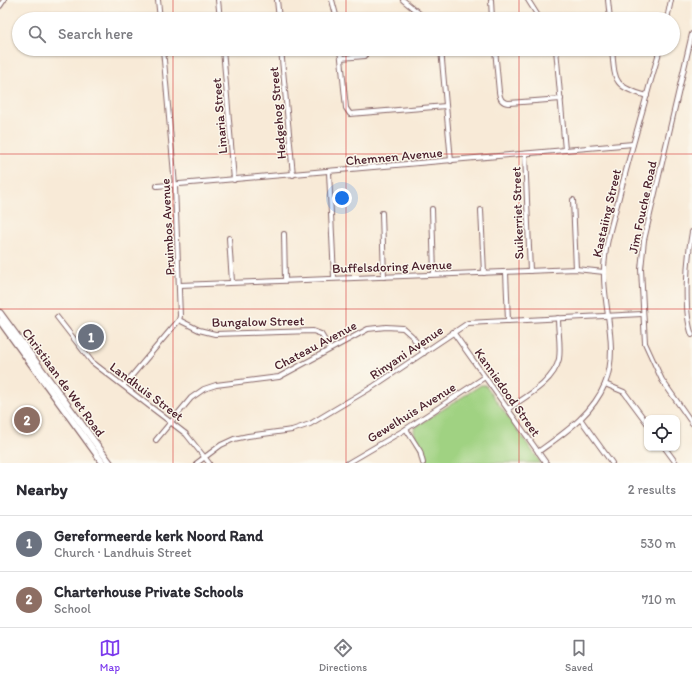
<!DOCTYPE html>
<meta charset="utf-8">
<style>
:root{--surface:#fff;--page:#f2f2f3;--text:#2b2b33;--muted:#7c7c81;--line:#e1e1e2;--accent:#7c3aed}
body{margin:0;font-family:Itim,sans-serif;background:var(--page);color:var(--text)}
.controls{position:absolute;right:12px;bottom:12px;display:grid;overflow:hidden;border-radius:8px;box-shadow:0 1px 3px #0004}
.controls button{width:36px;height:36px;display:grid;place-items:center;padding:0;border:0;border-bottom:1px solid var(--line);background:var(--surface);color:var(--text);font:20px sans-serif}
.you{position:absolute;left:342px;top:198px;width:14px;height:14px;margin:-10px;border:3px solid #fff;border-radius:50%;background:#1a73e8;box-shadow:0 0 0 6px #1a73e833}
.badge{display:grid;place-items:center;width:26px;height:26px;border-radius:50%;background:var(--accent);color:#fff;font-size:13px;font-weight:700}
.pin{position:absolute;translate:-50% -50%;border:2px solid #fff;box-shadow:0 1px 4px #0006}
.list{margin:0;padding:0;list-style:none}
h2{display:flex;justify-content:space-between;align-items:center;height:52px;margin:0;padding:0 16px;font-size:17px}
h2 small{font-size:13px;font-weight:400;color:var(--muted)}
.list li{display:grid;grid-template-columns:26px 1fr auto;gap:12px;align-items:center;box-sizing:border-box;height:56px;padding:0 16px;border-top:1px solid var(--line)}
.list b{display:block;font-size:15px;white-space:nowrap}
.list p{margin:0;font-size:13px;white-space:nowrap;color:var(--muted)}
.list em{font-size:13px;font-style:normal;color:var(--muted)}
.icon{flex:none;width:22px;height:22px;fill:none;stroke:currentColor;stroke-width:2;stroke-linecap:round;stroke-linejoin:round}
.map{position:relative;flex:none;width:692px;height:463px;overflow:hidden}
.search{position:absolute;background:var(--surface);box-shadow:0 1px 3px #0004;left:12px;right:12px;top:12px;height:44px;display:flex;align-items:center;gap:10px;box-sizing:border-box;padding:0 14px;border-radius:22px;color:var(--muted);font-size:15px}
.sheet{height:164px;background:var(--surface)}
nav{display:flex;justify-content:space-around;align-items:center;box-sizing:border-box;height:56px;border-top:1px solid var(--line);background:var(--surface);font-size:11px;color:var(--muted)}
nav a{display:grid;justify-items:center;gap:2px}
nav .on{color:var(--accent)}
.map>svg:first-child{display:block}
.green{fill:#a0d282;stroke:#757856}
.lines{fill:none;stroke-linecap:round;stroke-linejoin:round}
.minor-casing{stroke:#876667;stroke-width:6}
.major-casing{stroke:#876667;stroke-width:8}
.minor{stroke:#fff;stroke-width:4}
.major{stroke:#fff;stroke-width:5.5}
.grid{fill:none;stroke:#d62828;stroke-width:1;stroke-opacity:0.55}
.labels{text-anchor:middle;stroke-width:3;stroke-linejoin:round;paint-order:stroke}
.street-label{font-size:13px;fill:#4a1f2b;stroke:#fbf7ec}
</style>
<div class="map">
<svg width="692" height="463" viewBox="0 0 692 463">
<rect width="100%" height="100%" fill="#fbf7ec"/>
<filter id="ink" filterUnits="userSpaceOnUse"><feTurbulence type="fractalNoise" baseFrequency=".025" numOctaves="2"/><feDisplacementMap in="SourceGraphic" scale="8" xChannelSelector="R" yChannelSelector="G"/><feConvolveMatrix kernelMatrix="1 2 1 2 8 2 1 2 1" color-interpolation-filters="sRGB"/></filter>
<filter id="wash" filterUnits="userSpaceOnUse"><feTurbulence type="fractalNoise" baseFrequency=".012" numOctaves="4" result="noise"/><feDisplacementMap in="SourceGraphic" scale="16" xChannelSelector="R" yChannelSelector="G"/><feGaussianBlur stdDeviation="0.9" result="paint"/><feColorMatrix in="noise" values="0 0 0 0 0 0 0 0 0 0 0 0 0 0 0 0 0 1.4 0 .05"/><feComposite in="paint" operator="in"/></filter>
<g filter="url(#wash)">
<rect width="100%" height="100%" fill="#f8ead7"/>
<!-- green -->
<path class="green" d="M481 385H485L541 463H427C425 451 413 439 414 428Z"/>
</g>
<g filter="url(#ink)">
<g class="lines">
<defs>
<g id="minor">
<path d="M158 0 160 19"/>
<path d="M218 0 220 19"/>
<path d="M277 0 279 19"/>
<path d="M332 0 337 19"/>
<path d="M403 0 426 19"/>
<path d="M491 0 492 19"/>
<path d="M528 0 540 19"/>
<path d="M608 0 610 19"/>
<path d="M0 6 4 0"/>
<path d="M667 19 671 0"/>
<path d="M692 34 644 240 641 269 645 343 662 380 692 423"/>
<path d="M223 49 234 180"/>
<path d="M281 49 293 175"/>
<path d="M340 49 346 108 350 114 446 106"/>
<path d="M441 49 451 161"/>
<path d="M495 49 499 92C500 99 502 103 509 103L561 99"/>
<path d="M556 49 565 150"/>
<path d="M612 49C615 82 613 86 647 96"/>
<path d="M341 58 365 56"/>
<path d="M525 154 530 271"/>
<path d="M329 172 334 277"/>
<path d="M157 186 633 144"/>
<path d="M573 200 576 269"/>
<path d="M432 209 434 274"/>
<path d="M481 210 484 273"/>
<path d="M382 213 384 277"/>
<path d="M692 232C687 258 683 311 692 335"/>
<path d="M284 234 285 280"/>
<path d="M229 238 232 282"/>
<path d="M506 272 508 321"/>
<path d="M180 285 576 269 604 272"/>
<path d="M57 317 92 362 186 434 209 463"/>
<path d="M179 320 199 330 215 334 313 331 321 334 330 349"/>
<path d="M453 332 546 463"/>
<path d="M605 384 624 392 647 423"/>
<path d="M124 385 179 320 180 316 175 186 163 49"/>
<path d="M508 409C525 397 554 382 559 359 561 347 558 331 558 318"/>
<path d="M581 420 612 463"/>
<path d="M406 429 420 451 423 463"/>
<path d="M156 440 191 398 204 389 216 385 279 377 368 329 386 327 403 328 412 336 424 353"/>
<path d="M665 448 676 463"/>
<path d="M538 452C564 433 592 415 605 384 621 344 599 299 605 257 607 236 615 214 620 193 633 144 646 97 660 49"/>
<path d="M197 463 221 445 234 439 248 436 292 430 310 424 374 386 468 323 642 314"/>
<path d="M348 463 406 429 485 377"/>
</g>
<g id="major">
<path d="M0 313 110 463"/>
<path d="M0 321 103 463"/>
</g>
</defs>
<!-- minor casing -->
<use href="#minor" class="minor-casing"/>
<!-- major casing -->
<use href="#major" class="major-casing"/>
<!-- minor -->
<use href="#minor" class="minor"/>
<!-- major -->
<use href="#major" class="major"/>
</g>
</g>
<!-- grid -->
<path class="grid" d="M173 0V19M346 0V19M519 0V19M173 49V463M346 49V463M519 49V463M0 154H692M0 309H692"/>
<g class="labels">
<!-- street labels -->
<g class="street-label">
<text transform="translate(277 113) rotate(-95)" y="5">Hedgehog Street</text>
<text transform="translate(219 116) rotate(-95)" y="5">Linaria Street</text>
<text transform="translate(394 156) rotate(-5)" y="5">Chemnen Avenue</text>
<text transform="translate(642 207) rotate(-78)" y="5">Jim Fouche Road</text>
<text transform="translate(517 213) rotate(-92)" y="5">Suikerriet Street</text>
<text transform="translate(606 213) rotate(-77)" y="5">Kastaiing Street</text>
<text transform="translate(167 227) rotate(-93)" y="5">Pruimbos Avenue</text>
<text transform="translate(392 266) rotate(-2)" y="5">Buffelsdoring Avenue</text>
<text transform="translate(258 321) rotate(-1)" y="5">Bungalow Street</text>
<text transform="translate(315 345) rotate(-28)" y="5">Chateau Avenue</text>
<text transform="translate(406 352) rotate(-34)" y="5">Rinyani Avenue</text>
<text transform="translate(64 382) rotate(54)" y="5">Christiaan de Wet Road</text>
<text transform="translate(147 391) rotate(37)" y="5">Landhuis Street</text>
<text transform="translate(508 392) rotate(55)" y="5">Kanniedood Street</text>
<text transform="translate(411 412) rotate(-32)" y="5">Gewelhuis Avenue</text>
</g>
</g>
</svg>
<div class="controls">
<button><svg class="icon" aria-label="locate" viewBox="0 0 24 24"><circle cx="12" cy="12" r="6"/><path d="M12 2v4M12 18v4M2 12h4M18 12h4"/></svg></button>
</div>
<div class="you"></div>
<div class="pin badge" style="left:91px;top:337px;background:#6b7280">1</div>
<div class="pin badge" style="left:27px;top:420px;background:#8d6e63">2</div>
<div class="search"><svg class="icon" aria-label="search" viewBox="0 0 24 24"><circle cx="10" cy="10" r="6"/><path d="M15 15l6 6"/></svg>Search here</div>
</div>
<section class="sheet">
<h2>Nearby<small>2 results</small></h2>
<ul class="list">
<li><span class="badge" style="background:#6b7280">1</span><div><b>Gereformeerde kerk Noord Rand</b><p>Church · Landhuis Street</p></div><em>530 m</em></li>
<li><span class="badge" style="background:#8d6e63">2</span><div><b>Charterhouse Private Schools</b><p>School</p></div><em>710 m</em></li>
</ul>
</section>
<nav>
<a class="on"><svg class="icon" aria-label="map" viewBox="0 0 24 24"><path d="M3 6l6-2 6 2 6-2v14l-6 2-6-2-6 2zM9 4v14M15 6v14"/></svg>Map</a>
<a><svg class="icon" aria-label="directions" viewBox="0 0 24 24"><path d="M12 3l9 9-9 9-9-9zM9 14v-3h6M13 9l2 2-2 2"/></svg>Directions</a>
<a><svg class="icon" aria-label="saved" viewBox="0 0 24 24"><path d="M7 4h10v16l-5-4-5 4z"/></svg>Saved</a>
</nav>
